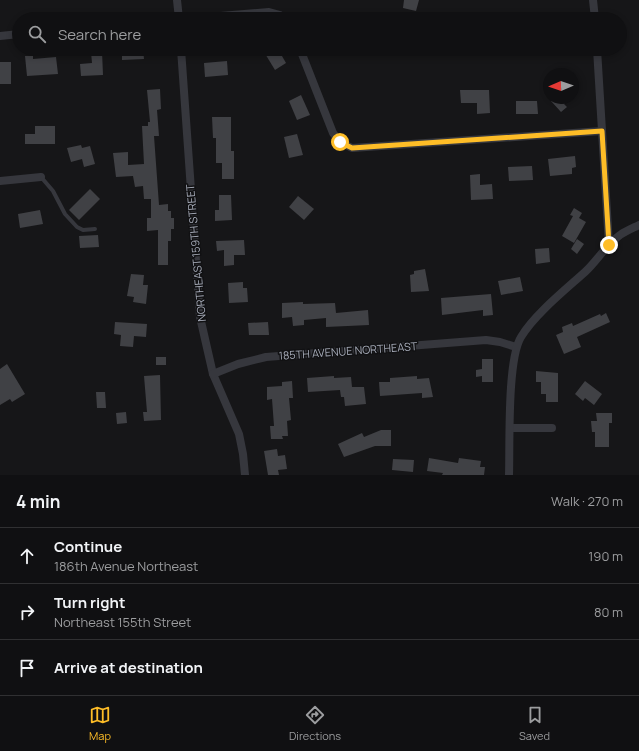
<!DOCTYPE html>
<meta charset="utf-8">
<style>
:root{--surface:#101012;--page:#19191b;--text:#f1f3f6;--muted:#9c9d9f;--line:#303032;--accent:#febd27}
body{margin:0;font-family:Manrope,sans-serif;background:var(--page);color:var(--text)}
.compass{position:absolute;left:543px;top:68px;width:36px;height:36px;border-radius:50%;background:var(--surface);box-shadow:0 2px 6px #0003;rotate:268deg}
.stop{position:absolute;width:12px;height:12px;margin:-9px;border:3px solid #febd27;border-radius:50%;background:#fff}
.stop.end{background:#febd27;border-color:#fff;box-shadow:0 1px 4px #0008}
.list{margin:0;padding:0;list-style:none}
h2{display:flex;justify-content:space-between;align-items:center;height:52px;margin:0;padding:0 16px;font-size:17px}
h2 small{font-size:13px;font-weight:400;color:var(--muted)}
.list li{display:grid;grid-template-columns:26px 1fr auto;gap:12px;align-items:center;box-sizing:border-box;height:56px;padding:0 16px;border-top:1px solid var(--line)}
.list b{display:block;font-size:15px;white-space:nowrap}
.list p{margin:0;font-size:13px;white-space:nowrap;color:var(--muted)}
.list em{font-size:13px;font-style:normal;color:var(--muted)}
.icon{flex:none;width:22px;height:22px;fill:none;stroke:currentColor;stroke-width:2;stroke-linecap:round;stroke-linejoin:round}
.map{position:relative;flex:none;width:639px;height:475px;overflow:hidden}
.search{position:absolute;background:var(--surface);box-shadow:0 2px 6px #0003;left:12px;right:12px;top:12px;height:44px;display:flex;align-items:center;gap:10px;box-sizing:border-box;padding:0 14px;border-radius:22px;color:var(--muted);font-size:15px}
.sheet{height:220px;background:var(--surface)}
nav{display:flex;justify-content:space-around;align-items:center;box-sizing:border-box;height:56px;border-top:1px solid var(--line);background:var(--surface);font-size:11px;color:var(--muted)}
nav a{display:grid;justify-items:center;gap:2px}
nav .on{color:var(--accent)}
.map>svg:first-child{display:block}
.building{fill:#404145}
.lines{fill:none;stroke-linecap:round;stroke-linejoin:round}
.lane{stroke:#36373d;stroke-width:4}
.street{stroke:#36373d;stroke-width:8}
.route{stroke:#febd27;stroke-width:5}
.labels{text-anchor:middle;stroke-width:3;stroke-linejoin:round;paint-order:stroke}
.street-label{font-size:11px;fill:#a7acb9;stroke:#111113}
</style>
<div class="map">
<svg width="639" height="475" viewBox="0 0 639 475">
<rect width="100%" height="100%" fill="#161618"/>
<!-- building -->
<g class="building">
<path d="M404 0H419L416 11 403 8Z"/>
<path d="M122 49H143L144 59 122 60Z"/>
<path d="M268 49H278L286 63 275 70 264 52Z"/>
<path d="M102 51 103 75 81 76 80 64 92 63 91 52Z"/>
<path d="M25 56H33V59L56 57 58 74 27 76Z"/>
<path d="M227 61 228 75 205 77 204 63Z"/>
<rect x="0" y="62" width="11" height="22"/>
<path d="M160 89 161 109 157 110 159 136H154L159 205 168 204V211H171V218H174V229H171V241H168V265H158V230L147 231V218H151V199H144L143 186 135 187 133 176 116 177 113 153 128 152V165L144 164 142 126H148V122H150L147 90Z"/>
<path d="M460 90H489L490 113 477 114V103H461Z"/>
<path d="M301 95 310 115 297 120 289 101Z"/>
<path d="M554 98H571L564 104 567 107 561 112 551 101Z"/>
<path d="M516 101H537L538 114H516Z"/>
<path d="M212 117H231V151H234V179H222V163H216V138H213Z"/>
<path d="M35 126H55V144H25V134H35Z"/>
<path d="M297 134 303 155 289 158 284 137Z"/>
<path d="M81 145 82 148 90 146 95 164 84 167 82 159 71 162 67 148Z"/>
<path d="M575 156 576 167 572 168V174L550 176 548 159Z"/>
<path d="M532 166 533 180 509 181 508 167Z"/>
<path d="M480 174V185L492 184 493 199 471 200 470 175Z"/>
<path d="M90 189 100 199 79 220 69 210Z"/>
<path d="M219 195H231L232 220 215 221V210H219Z"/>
<path d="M298 196 314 209 304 220 289 207Z"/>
<path d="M574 208 582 213 579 218 586 222 574 243 562 236 573 216 570 215Z"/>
<path d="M40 210 43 224 20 228 18 214Z"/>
<path d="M98 235 99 247 80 248 79 236Z"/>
<path d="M577 239 584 244 577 254 571 249Z"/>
<path d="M244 240 245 255H234V265L224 266V250L217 251 216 241Z"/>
<path d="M549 248 550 262 536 264 535 249Z"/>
<path d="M425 269 429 291 411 292 410 275 414 274V271Z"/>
<path d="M131 274 144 275 143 285H148L146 304 133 302 134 297 127 296Z"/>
<path d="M520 277 523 291 501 295 498 281Z"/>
<path d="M243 282V288H247L248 302 229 303 228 283Z"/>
<path d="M491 294 493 315 483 316V310L442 315 441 298Z"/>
<path d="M303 302V304L335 303 336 313 368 310 369 325 326 327V318L304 320V325L293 326 292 317 282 318V303Z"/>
<path d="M606 313 610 322 577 337 581 347 564 354 556 335 563 332 562 327 572 323 573 326 600 314 601 316Z"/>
<path d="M115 322 147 324 146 337 134 336 133 347 120 346 121 335 114 334Z"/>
<path d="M268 322 269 335H249L248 323Z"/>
<rect x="156" y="357" width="10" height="8"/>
<path d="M482 359H493V382H482V376L476 377V370L482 369Z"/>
<path d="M7 364 25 394 12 402 10 399 0 405V369Z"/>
<path d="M536 371 558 373V402H546V394H541V382H536Z"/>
<path d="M160 375 161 420 144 421 143 412H147L144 376Z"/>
<path d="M334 376V378L351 377 352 387H364L366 404 345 406 344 397H341L340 390 308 392 307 378Z"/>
<path d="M417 376V379L429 378 433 397 422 398V393L380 396 379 382H390V378Z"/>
<path d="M292 381 293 398H289L291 420 287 421 288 436H282L283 439H271L270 426H274L272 399 267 400V387L282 386V382Z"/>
<path d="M585 381 602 394 594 405 585 398 583 401 575 394Z"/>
<path d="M96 392H105L106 408H97Z"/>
<path d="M126 412 127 423 117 424 116 413Z"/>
<path d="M596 413H612V423H609V447H595V432H592L591 421H597Z"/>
<path d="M381 430H391V446H375L344 457 338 444 362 433 364 437Z"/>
<path d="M277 449 278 456 285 455 287 469 278 470 279 475H268L264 451Z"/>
<path d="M429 458 458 463 459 458 481 461 480 467H485L484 475H442L443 473 427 471Z"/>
<path d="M393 459 414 460 413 472 392 470Z"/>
</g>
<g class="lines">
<!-- lane -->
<path class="lane" d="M41 177 53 191 65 214 77 227 83 230 95 229"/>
<!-- street -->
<g class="street">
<path d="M177 0 179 19"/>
<path d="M593 0 595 19"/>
<path d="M184 19 269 12 280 15 285 19"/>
<path d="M0 36 19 34"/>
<path d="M181 49 200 317 213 374 239 434 243 454 245 475"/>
<path d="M300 49 333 133 340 142 352 148 602 131"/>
<path d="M597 49 609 245"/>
<path d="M0 181 41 177"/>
<path d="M213 374 238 364 266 357 486 340 500 342 516 347"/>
<path d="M510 428H552"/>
<path d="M509 475C510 445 507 360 521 337 534 315 565 290 585 272 597 261 606 245 620 235 626 231 633 228 639 225"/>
</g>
</g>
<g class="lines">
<!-- route -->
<path class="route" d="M340 142 352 148 602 131 609 245"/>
</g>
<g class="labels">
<!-- street labels -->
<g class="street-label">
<text transform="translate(196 253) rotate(-95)" y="4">NORTHEAST 159TH STREET</text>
<text transform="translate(348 351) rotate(-4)" y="4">185TH AVENUE NORTHEAST</text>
</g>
</g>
</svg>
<svg class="compass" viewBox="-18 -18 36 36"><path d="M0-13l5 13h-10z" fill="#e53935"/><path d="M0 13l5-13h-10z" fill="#9c9d9f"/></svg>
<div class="stop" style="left:340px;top:142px"></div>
<div class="stop end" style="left:609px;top:245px"></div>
<div class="search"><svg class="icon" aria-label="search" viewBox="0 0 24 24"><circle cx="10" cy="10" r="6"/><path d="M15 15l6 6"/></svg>Search here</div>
</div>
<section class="sheet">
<h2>4 min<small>Walk · 270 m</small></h2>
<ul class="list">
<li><svg class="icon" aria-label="ahead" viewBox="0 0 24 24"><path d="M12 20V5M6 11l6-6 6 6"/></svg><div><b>Continue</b><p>186th Avenue Northeast</p></div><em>190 m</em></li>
<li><svg class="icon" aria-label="right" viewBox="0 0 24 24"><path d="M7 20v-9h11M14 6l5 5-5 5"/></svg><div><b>Turn right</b><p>Northeast 155th Street</p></div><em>80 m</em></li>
<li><svg class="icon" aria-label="arrive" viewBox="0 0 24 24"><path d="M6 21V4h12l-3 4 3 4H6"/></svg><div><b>Arrive at destination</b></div></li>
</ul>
</section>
<nav>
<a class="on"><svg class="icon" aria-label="map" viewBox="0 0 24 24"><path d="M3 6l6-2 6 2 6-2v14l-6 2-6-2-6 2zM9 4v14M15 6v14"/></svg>Map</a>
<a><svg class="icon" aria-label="directions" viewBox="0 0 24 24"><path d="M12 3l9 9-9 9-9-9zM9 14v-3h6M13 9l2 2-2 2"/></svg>Directions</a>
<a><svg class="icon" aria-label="saved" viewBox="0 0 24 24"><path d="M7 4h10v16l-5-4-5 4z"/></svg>Saved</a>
</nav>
